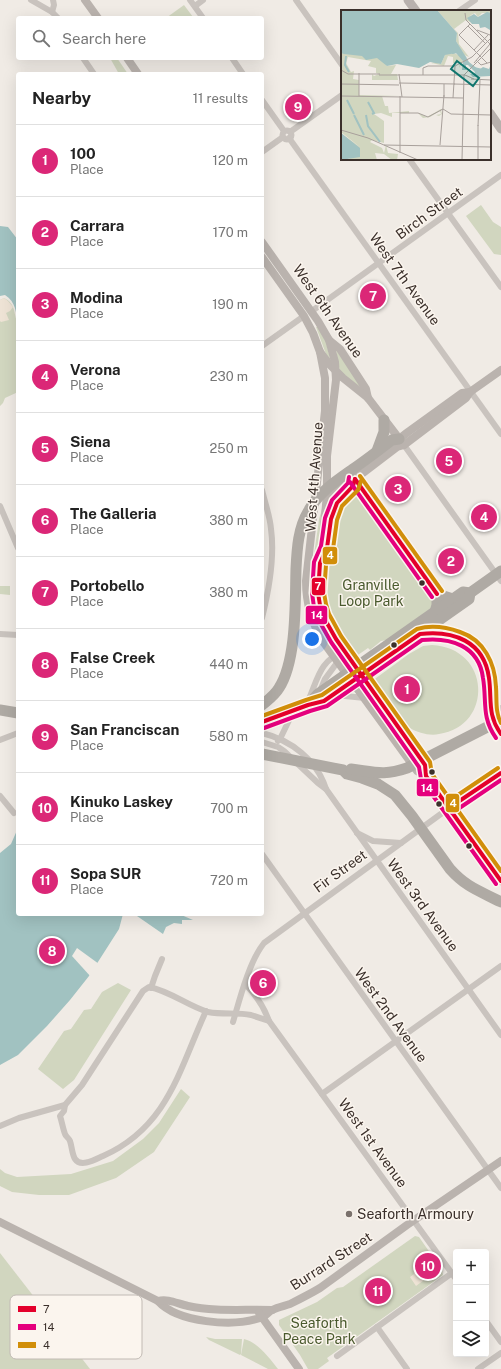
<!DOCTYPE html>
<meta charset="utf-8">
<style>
:root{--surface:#fff;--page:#f2f2f2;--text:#222;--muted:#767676;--line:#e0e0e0;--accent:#db2777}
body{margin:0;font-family:"Public Sans",sans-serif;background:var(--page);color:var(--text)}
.controls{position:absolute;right:12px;bottom:12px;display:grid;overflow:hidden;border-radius:4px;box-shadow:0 4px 16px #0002}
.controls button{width:36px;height:36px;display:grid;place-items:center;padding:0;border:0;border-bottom:1px solid var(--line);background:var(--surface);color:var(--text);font:20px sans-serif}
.you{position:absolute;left:312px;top:639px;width:14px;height:14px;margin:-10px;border:3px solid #fff;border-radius:50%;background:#1a73e8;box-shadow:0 0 0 6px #1a73e833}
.badge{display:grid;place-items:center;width:26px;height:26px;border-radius:50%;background:var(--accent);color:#fff;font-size:13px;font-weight:700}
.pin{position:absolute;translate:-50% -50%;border:2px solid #fff;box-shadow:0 1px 4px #0006}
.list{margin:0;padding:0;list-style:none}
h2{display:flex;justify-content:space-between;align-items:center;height:52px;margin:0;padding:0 16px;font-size:17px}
h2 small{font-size:13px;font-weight:400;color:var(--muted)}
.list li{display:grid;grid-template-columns:26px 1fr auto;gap:12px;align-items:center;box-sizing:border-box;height:72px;padding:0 16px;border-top:1px solid var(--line)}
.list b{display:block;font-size:15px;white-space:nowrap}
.list p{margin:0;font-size:13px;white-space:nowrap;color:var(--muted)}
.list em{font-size:13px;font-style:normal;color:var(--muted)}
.icon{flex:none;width:22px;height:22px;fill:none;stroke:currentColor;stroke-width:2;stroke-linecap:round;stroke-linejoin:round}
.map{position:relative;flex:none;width:501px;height:1369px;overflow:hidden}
.search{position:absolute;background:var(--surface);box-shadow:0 4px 16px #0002;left:16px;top:16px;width:248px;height:44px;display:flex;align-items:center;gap:10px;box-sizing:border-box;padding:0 14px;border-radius:4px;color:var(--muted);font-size:15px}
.panel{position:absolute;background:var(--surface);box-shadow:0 4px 16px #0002;left:16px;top:72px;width:248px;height:844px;border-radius:4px}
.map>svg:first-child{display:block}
.green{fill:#d1d6bf}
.plaza{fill:#eee3d5}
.water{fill:#a1c2c1}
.pier{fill:#f0ebe5}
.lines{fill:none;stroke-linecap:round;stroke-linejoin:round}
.street{stroke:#c9c3be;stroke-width:6}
.secondary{stroke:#bab3ae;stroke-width:8}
.primary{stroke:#b8b1ad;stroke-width:9}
.highway{stroke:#afaaa4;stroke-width:11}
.bus-1-casing{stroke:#fbf5ee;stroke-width:7}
.bus-2-casing{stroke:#fbf5ee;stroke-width:7}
.bus-3-casing{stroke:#fbf5ee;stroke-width:7}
.bus-1{stroke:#e4002b;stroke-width:4}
.bus-2{stroke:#e5007d;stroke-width:4}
.bus-3{stroke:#d18e09;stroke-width:4}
.bus-dot{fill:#3b302b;stroke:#fbf5ee;stroke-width:1.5}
.poi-dot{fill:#7a716c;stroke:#fbf5ee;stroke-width:1.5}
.labels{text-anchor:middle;stroke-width:3;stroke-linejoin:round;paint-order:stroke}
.street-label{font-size:14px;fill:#3b302b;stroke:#fbf5ee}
.park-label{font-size:14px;fill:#4a5a2e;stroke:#fbf5ee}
.poi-label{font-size:14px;fill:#3b302b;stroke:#fbf5ee;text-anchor:start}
.inset-river{fill:none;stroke:#a1c2c1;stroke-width:2}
.inset-road{fill:none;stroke:#a8a09b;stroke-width:1}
.view{fill:#0f766e;fill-opacity:0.15;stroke:#0f766e;stroke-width:2}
.inset-edge{fill:none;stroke:#3b302b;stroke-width:2}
.key{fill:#fbf5ee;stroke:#c1bab4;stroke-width:1}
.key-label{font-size:11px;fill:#3b302b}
.line-badge{stroke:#fbf5ee;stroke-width:1.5}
.badge-label{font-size:11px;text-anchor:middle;font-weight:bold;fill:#fff}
</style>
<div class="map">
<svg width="501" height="1369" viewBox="0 0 501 1369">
<rect width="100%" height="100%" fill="#f0ebe5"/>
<!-- green -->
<g class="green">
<path d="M184 5 193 17 166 18Z"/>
<path d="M110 58H117L128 74H119Z"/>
<path d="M481 205 493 222 501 227V255L494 254 466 216Z"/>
<path d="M4 298C9 300 13 305 14 310 21 335 18 366 18 392L5 398 3 403 0 406V300Z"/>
<path d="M316 327H318L326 342 331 362 327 357Z"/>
<path d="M336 351H337L364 391 340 372Z"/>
<path d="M351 494H356L360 497 392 540C396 542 402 549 401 554L433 599 432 607 430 609 387 640 381 641 370 650 368 648 355 657C347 645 338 634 331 621 315 588 329 548 336 513L339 505Z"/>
<path d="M322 509C323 538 309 569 314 598 315 606 317 614 321 621 324 630 335 639 334 648 326 638 319 628 315 617 306 591 316 546 319 519Z"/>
<path d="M0 586H10V595L0 594Z"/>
<path d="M432 645C491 648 494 726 439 734 430 736 418 733 410 728 394 717 383 696 372 681L409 654 423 646Z"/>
<path d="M118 983 131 990 74 1080 63 1089 38 1069 64 1031 71 1029 84 1010 91 1009 102 992Z"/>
<path d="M181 1089 190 1097 154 1152 116 1178 69 1195H39L12 1192 0 1186V1169L5 1173 17 1177 71 1174 113 1161 143 1139 159 1123Z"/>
<path d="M415 1236 419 1237 442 1270 443 1275 327 1358 329 1361 318 1369H308L300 1355 279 1325V1320L317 1302 337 1288 343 1287Z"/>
<path d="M0 1253 90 1369H0Z"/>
<path d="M206 1337 215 1339H242L241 1354 240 1355 209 1340Z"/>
<path d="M244 1339C258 1342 270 1359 278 1369H268L241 1355Z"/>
</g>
<!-- plaza -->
<g class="plaza">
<path d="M4 298 8 301 13 307 10 311 6 313 9 320 1 322 0 321V300Z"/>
<path d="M433 1260 439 1269 416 1286 410 1277 414 1274 413 1269 422 1262 425 1266Z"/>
</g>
<!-- water -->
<g class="water">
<path d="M0 226 8 227 18 240V325C16 312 16 302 5 295L0 296Z"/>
<path d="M18 828V914H123L119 929 89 976 70 1000 47 1026 18 1055 0 1065V853L11 844Z"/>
<path d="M140 914H179L193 920H182V924L174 923 166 927 163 934 137 916Z"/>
</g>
<!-- pier -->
<path class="pier" d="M77 948 99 964 91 977 72 956Z"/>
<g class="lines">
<!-- street -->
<g class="street">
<path d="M31 0 52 12 58 18"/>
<path d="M190 0 203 18"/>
<path d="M296 0 342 65"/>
<path d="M195 6 203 0"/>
<path d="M459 11 475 0"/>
<path d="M52 12 54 5 53 0"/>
<path d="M83 58 94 74"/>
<path d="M232 58 243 74"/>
<path d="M262 100 284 131"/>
<circle cx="287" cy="135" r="4.5"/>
<path d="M290 132 342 95"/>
<path d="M289 138 501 434"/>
<path d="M262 152 283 137"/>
<path d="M409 159 501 287"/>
<path d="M312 311 501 175"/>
<path d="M262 346 304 316"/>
<path d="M404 445 501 581"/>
<path d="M262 490C265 503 270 516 271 529 275 558 269 590 262 618"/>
<path d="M0 506 18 548"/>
<path d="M424 633C437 631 448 634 460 638 480 645 489 664 490 684 491 695 489 707 492 718 494 724 497 729 501 734"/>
<path d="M0 634 18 635"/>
<path d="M320 691 325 679 339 660"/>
<path d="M335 695 365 698"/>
<path d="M308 701C318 679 319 661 344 651"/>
<path d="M491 715 495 710 501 708"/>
<path d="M262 733C291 740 317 760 326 789L501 1035"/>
<path d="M0 740 18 733"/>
<path d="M278 741 280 739 293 712"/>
<path d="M262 742 278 747 284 751 318 783 326 789"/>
<path d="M0 796 14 813"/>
<path d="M357 833 373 841 401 843"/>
<path d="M262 854 501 1188"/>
<path d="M245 984C255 994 264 1007 269 1021L456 1279"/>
<path d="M151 988 155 976 162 959"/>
<path d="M233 1022C240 998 249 962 264 943L449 808"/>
<path d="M322 1094 501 966"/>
<path d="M65 1105 64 1111 60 1116C62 1122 63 1129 65 1134 66 1137 69 1138 70 1141 72 1147 72 1154 75 1159 81 1168 96 1159 103 1156 168 1127 179 1070 206 1011"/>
<path d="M0 1126 19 1118 65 1105 82 1085 143 991 149 987C170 991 188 1006 208 1012 223 1015 237 1012 251 1015 257 1017 263 1019 269 1021"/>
<path d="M486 1321 501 1342"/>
<path d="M377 1327 407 1369"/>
<path d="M337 1356 452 1273"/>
<path d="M478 1369 501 1353"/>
</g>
<!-- secondary -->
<g class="secondary">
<path d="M85 0 98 18"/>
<path d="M127 58 138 74"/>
<path d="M262 242 318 321 329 340 340 349 366 389 368 398"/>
<path d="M262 257 304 316 313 333 320 352 329 364 343 378 368 398 404 445"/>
<path d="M329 340 335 362 336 380 327 456V494L319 581 320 605 323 616 336 639 425 765 426 776"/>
<path d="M320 352 325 378V411L306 581C306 604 311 623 324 643L417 771 426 776 501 881"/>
<path d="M398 444 399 439 408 432 462 393 470 392"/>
<path d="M355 479 437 594"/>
<path d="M328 494 349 479H355L397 447 404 445 466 398 470 392 501 370"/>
<path d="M329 538C330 527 331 514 336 504 342 494 352 492 355 479"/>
<path d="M449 808 501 773"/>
<path d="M0 1222 158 1301C178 1323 233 1327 260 1318 265 1317 268 1312 272 1310 278 1307 284 1306 290 1304 300 1299 310 1294 320 1288L407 1225 501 1161"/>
<path d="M158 1301C168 1298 178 1304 188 1306 215 1312 244 1309 272 1310"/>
<path d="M259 1313 299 1369"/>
</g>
<!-- primary -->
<g class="primary">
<path d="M408 0 416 11"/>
<path d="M490 113 501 129"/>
</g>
<!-- highway -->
<g class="highway">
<path d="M377 451 384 432V420"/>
<path d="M435 612 437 605V594L453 599"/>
<path d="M309 704 318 694 463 592 470 593 501 571"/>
<path d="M262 705C268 700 275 695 279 688 297 660 295 602 296 569 297 548 298 528 309 510 319 492 336 481 353 469 366 460 379 450 392 440L399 439"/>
<path d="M0 710 18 713"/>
<path d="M262 722C283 717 302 705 324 701L469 599 470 593"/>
<path d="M262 754 343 770 347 774 362 778 378 784 395 795 412 816 450 869C467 888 480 891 501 902"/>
<path d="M351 769C375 772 384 776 407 768L501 720"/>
</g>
<defs>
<g id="bus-1">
<path d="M355 479 353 486 337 503 331 519 327 548 320 563 318 593 320 605 323 616 336 639 425 765 426 776 501 881"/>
<path d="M355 479 437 594"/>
<path d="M262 722 308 705 324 701 420 634C453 630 484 641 489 678 492 699 487 715 501 734"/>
<path d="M449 808 501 773"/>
</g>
<g id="bus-2">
<path d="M349 477 348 483 332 500 325 518 321 546 314 562 312 593 314 607 318 619 331 642 419 767 421 779 496 884"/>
<path d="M350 482 432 597"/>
<path d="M264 728 310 711 327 706 422 640C451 637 479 646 483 678 487 701 481 717 496 738"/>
<path d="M452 813 501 780"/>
</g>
<g id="bus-3">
<path d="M360 476 442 591"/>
<path d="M361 481 358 490 342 506 337 520 333 549 326 565 324 593 326 604 329 614 341 636 430 762 432 774 501 871"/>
<path d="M262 716 306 700 322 695 417 629C431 625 446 627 460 632 484 640 495 663 496 687 497 700 495 712 501 723"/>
<path d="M446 803 498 768"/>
</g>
</defs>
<!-- bus-1 casing -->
<use href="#bus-1" class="bus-1-casing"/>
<!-- bus-2 casing -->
<use href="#bus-2" class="bus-2-casing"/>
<!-- bus-3 casing -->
<use href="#bus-3" class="bus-3-casing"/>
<!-- bus-1 -->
<use href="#bus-1" class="bus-1"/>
<!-- bus-2 -->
<use href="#bus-2" class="bus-2"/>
<!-- bus-3 -->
<use href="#bus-3" class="bus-3"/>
</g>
<!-- markers -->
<g class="bus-dot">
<circle cx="422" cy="583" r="3.5"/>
<circle cx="394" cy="645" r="3.5"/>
<circle cx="432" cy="772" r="3.5"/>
<circle cx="439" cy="804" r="3.5"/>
<circle cx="469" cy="846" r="3.5"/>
</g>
<circle class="poi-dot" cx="349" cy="1214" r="4"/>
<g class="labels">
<!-- street labels -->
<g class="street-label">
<text transform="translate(429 213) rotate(-36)" y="5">Birch Street</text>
<text transform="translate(405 279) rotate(54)" y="5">West 7th Avenue</text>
<text transform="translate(328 311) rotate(55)" y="5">West 6th Avenue</text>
<text transform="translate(314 477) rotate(-86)" y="5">West 4th Avenue</text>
<text transform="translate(340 871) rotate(-36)" y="5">Fir Street</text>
<text transform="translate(423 905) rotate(54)" y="5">West 3rd Avenue</text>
<text transform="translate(391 1015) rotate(54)" y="5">West 2nd Avenue</text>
<text transform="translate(373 1143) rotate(54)" y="5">West 1st Avenue</text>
<text transform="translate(331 1261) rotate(-33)" y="5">Burrard Street</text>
</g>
<!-- park labels -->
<g class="park-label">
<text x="371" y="590">Granville<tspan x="371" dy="16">Loop Park</tspan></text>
<text x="319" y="1328">Seaforth<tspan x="319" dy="16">Peace Park</tspan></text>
</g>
<!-- poi labels -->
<g class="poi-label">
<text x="357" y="1219">Seaforth Armoury</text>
</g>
</g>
<!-- overview -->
<g transform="translate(341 10)">
<rect width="150" height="150" fill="#f0ebe5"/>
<path d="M96 0H150V3H141L137 7 134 3 130 5 127 9H129L132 12 131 13 125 10 113 19 117 23 118 34 128 47 123 45 115 31 116 23ZM0 28H5L11 36 22 41 21 46 24 43 41 49 46 56 55 55 50 64H56L57 70H31V64L33 66 38 64 35 63V58L27 56 30 51 7 47 5 53 10 62 13 61 12 69 18 70V85L59 86H41L44 96H47L48 103 68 101V103H77L86 107 100 99 103 100H100L101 104 98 106 95 105 100 104 99 101 89 107 82 108 77 103H51V107L40 103 33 104 43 111V133L31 130 29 132 41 138 43 143 45 135 47 143 57 144 56 150H51L43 144 34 143 36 150H11L0 143V123L20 138 0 122V38H4L0 37V31L1 34 6 33ZM110 42 120 46 122 51 118 58 119 53H112V47L107 46 103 56 91 53 87 55 93 52 100 54 104 45Z" fill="#d1d6bf"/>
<path d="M0 0H96L116 23 115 31 128 52 138 60 142 57 148 59 150 54 149 66 132 67 129 64H133L134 62 127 55H125V60H121L122 51 115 43 104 45 100 54 89 52 78 58 56 54 46 56 36 48 25 50 21 46 3 44 0 43ZM146 2 150 3 149 20 144 17 139 18 138 14H131L126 8 133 4 137 7ZM0 123 19 138V147L0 150Z" fill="#a1c2c1"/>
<path class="inset-river" d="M111 43 116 42 125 48M5 46 4 55 8 62M133 58 150 62M6 90 13 104M27 92 33 103 31 104M13 105 23 125M25 105 27 116 39 132"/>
<path class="inset-road" d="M124 3 125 10 150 35M129 14 118 25 146 53M127 16 144 33M136 20 149 25M133 40 147 25M135 50 140 55 150 52M133 53 149 34M0 60 7 64H39M58 64 61 87M38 65H124L133 69M82 65V58L87 56H114M130 69 150 70M58 73 114 74M0 74 58 75M113 74 150 75M0 86 122 88M18 86V63M103 87V74M112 88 114 56 131 47 150 28M59 103H77L87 107 102 99 110 104 150 105M137 116 139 70M0 120 27 128 77 150M43 135 150 137M99 135 103 85M59 143V86M121 150 123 65 150 38M137 150V115"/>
<path class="view" d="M116 51 138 68 132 76 110 59Z"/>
<rect width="150" height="150" class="inset-edge"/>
</g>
<!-- legend -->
<rect x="10" y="1295" width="132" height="64" rx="6" class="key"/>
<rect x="18" y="1306" width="18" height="6" fill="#e4002b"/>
<rect x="18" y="1324" width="18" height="6" fill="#e5007d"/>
<rect x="18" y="1342" width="18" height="6" fill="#d18e09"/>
<g class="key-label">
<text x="43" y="1313">7</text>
<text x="43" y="1331">14</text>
<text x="43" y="1349">4</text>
</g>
<g class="line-badge">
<rect x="322" y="546" width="16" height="19" rx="4" fill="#d18e09"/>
<rect x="311" y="577" width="15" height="19" rx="4" fill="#e4002b"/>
<rect x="305" y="605" width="23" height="20" rx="4" fill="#e5007d"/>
<rect x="416" y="778" width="23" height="19" rx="4" fill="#e5007d"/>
<rect x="445" y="793" width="15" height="20" rx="4" fill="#d18e09"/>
</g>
<g class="badge-label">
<text x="330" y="559">4</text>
<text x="318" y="590">7</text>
<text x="317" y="619">14</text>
<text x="427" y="792">14</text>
<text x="453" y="807">4</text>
</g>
</svg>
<div class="controls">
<button>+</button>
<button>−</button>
<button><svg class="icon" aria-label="layers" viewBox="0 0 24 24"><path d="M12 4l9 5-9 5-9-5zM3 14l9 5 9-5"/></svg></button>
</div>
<div class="you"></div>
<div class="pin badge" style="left:407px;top:689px">1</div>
<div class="pin badge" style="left:451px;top:561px">2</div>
<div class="pin badge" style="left:398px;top:489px">3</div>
<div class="pin badge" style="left:484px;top:517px">4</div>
<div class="pin badge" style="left:449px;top:461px">5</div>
<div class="pin badge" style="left:263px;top:983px">6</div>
<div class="pin badge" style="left:373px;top:296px">7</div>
<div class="pin badge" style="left:52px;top:951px">8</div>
<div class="pin badge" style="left:298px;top:107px">9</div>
<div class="pin badge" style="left:428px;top:1266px">10</div>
<div class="pin badge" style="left:378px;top:1291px">11</div>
<div class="search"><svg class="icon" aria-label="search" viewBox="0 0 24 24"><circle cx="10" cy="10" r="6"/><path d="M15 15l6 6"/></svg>Search here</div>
<section class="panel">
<h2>Nearby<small>11 results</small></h2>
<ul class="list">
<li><span class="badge">1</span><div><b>100</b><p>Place</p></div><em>120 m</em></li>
<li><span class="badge">2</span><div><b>Carrara</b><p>Place</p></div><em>170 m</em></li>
<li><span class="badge">3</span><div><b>Modina</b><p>Place</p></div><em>190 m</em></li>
<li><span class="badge">4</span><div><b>Verona</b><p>Place</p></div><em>230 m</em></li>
<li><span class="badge">5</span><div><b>Siena</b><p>Place</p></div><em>250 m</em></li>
<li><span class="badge">6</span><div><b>The Galleria</b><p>Place</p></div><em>380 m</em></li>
<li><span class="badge">7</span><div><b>Portobello</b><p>Place</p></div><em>380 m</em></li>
<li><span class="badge">8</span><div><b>False Creek</b><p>Place</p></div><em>440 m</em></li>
<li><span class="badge">9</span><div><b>San Franciscan</b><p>Place</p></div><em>580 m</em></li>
<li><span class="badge">10</span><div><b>Kinuko Laskey</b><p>Place</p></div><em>700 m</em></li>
<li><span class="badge">11</span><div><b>Sopa SUR</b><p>Place</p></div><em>720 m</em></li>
</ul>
</section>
</div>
